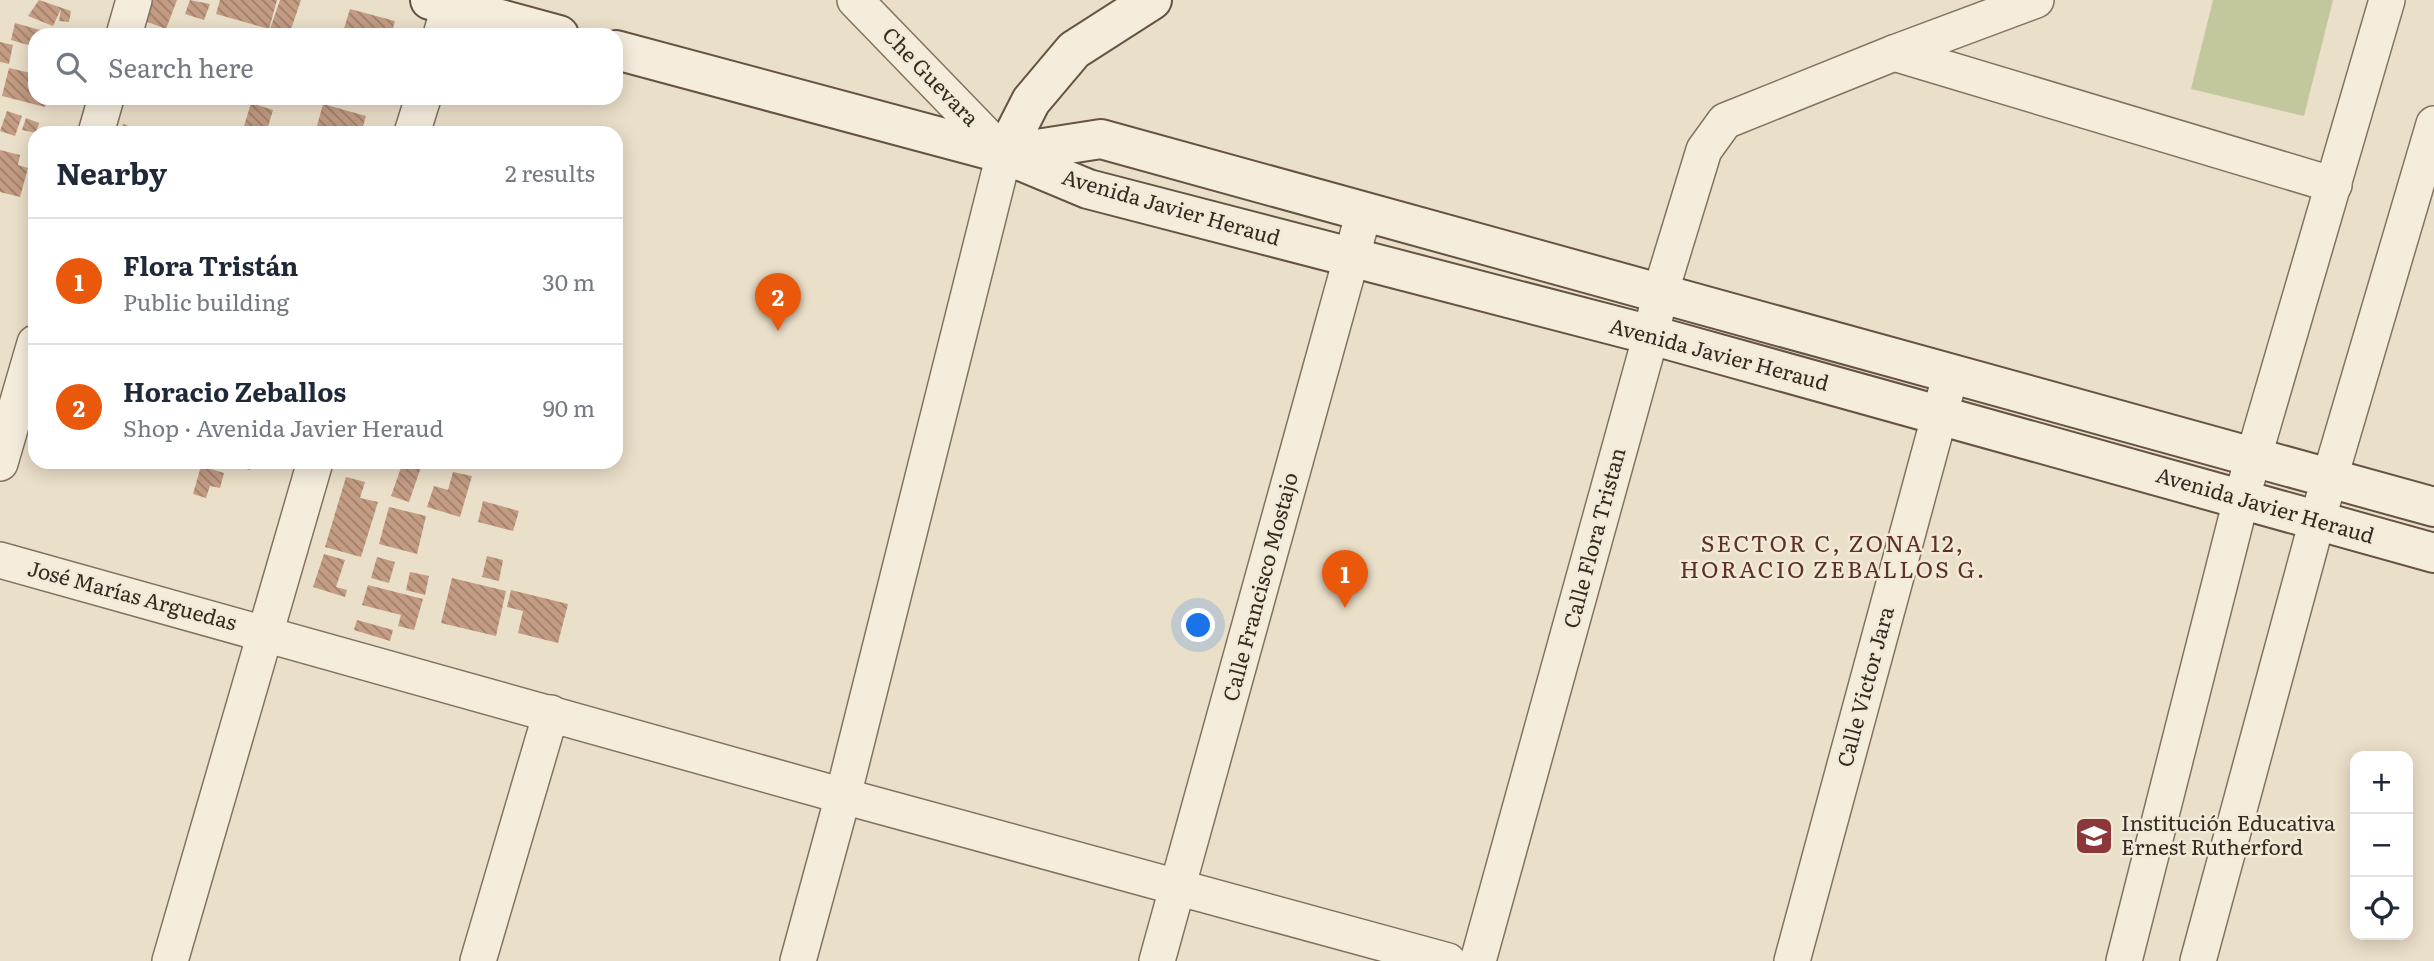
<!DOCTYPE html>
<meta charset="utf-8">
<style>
:root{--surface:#fff;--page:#f6f6f7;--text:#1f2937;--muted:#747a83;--line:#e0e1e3;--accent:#ea580c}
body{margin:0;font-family:Literata,serif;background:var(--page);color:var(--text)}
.controls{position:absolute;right:21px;bottom:21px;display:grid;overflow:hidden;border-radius:14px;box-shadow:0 4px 18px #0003}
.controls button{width:63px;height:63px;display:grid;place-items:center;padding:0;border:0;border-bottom:2px solid var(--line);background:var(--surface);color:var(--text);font:35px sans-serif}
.you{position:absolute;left:1199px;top:626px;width:24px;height:24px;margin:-18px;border:5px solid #fff;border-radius:50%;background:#1a73e8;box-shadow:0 0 0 10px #1a73e833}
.badge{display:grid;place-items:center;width:46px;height:46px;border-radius:50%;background:var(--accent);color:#fff;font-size:23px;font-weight:700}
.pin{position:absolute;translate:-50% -58px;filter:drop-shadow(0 2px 4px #0008)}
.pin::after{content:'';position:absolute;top:37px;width:24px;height:21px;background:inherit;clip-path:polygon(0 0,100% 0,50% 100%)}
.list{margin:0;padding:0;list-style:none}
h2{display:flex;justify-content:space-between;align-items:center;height:91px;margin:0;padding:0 28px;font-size:30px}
h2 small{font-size:23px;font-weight:400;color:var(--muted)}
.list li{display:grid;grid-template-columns:46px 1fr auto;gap:21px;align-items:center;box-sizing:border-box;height:126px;padding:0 28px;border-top:2px solid var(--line)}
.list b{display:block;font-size:26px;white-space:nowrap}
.list p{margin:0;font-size:23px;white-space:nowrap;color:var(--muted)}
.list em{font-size:23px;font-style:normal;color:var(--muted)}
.icon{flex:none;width:38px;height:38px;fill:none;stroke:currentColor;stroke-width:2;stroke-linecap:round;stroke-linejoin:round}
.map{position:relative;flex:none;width:2434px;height:961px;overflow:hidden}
.search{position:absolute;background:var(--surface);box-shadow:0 4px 18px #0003;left:28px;top:28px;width:595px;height:77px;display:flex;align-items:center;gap:18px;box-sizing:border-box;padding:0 24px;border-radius:21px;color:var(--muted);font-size:26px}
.panel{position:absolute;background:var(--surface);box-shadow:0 4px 18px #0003;left:28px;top:126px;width:595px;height:343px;border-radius:21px}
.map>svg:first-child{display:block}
.green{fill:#c3c79e}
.building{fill:url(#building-back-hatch)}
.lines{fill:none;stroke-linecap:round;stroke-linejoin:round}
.street-casing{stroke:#847260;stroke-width:38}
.secondary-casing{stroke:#665343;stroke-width:42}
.street{stroke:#f5eddc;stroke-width:35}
.secondary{stroke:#f5eddc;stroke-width:38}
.labels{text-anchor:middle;stroke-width:5;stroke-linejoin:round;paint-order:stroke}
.street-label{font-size:21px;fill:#362b22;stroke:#f2ead8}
.poi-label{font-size:21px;fill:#362b22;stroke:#f2ead8;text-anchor:start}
.neighbourhood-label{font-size:23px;letter-spacing:2px;fill:#5e3026;stroke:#f2ead8}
</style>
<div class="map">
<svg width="2434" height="961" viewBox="0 0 2434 961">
<defs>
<pattern id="building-back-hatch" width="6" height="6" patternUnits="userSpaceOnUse" patternTransform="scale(1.75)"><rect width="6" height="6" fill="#c39c83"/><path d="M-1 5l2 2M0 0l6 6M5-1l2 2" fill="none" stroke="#9f7f6b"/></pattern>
</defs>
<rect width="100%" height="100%" fill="#eadfc9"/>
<!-- green -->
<path class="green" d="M2213 0H2333L2304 116 2191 89Z"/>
<!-- building -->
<g class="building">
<path d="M39 0 71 11 69 22 59 21 61 9 53 26 28 16Z"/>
<path d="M153 0H177L166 29 145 21Z"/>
<path d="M190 0 210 4 204 20 185 14Z"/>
<path d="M220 0H277L269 29 216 14Z"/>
<path d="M280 0H301L289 35H268Z"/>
<path d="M350 9 395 21 391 35H342Z"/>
<path d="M15 23 47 32 46 35H35V47L11 40Z"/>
<path d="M0 42 13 45 9 64 0 62Z"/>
<path d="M9 68 35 74V98H48L45 107 2 96Z"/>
<path d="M251 103 273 110 266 133H242Z"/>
<path d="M323 104 366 116 361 133H342L317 126Z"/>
<path d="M7 111 22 116 15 136 0 131Z"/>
<path d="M26 118 39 123 36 133 22 130Z"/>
<path d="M123 124 147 133H120Z"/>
<path d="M0 150 20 155 18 165 28 168 20 197 0 192Z"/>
<path d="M222 462H252L250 470Z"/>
<path d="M403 462 421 467 409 502 391 496Z"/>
<path d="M201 466 224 473 220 488 210 486 206 498 193 494Z"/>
<path d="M453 472 472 476 460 517 427 507 434 486 448 490Z"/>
<path d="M346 477 365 482 360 498 378 502 361 557 325 547Z"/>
<path d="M483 501 519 511 513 531 478 522Z"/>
<path d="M389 507 426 516 417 554 379 544Z"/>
<path d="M324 554 345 560 336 587 347 590 345 597 313 587Z"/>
<path d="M487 556 503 560 499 581 482 577Z"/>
<path d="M377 557 395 562 389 583 371 578Z"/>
<path d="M410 572 429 576 425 595 406 590Z"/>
<path d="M452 578 506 591 496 636 441 623Z"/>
<path d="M368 585 423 599 414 630 398 626 401 615 362 605Z"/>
<path d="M511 590 568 604 558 643 518 633 523 611 507 607Z"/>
<path d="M357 620 393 630 390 641 354 630Z"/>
</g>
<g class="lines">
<defs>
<g id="street">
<path d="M124 35 134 0"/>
<path d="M441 35 451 0"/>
<path d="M1894 53 2334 185"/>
<path d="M96 133 106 98"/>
<path d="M412 133 423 98"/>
<path d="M0 463 35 343"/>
<path d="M0 560 843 796 1448 961"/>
<path d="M170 961 315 462"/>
<path d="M478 961 551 713"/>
<path d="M798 961 843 796 1004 154 855 0"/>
<path d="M1157 961 1364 212"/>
<path d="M1478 961 1651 335 1660 294 1704 150 1725 121 1894 53 2036 0"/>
<path d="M1792 961 1951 373"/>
<path d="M2124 961 2241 500 2387 0"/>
<path d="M2198 961 2317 521 2434 124"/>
</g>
<g id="secondary">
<path d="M430 0 559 35"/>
<path d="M616 50 1004 154 1088 189 1651 335 2434 553"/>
<path d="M1004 154 1101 139 2434 507"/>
<path d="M1004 154 1031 101 1074 50 1152 0"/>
</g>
</defs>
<!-- street casing -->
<use href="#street" class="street-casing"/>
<!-- secondary casing -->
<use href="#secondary" class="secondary-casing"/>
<!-- street -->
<use href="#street" class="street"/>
<!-- secondary -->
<use href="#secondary" class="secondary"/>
</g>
<!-- icons -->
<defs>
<symbol id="school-square" viewBox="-11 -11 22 22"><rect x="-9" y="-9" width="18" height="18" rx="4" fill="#8c373a" stroke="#f2ead8"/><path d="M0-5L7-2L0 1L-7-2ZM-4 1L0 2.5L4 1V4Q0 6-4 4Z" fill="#fff"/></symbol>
</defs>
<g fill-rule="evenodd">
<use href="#school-square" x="2072" y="814" width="44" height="44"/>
</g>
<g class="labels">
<!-- street labels -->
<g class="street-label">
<text transform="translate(930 77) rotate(46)" y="7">Che Guevara</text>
<text transform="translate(1171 208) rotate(16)" y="7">Avenida Javier Heraud</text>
<text transform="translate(1719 355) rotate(15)" y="7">Avenida Javier Heraud</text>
<text transform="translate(2265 506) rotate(16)" y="7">Avenida Javier Heraud</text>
<text transform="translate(1595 538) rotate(-75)" y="7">Calle Flora Tristan</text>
<text transform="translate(1261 587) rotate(-75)" y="7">Calle Francisco Mostajo</text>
<text transform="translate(132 596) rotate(15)" y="7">José Marías Arguedas</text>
<text transform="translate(1866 687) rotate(-75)" y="7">Calle Victor Jara</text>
</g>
<!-- poi labels -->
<g class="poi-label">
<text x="2121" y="831">Institución Educativa<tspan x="2121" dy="24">Ernest Rutherford</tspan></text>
</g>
<!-- neighbourhood labels -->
<g class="neighbourhood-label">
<text x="1833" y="552">SECTOR C, ZONA 12,<tspan x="1833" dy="26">HORACIO ZEBALLOS G.</tspan></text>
</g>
</g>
</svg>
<div class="controls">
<button>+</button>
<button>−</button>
<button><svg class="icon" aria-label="locate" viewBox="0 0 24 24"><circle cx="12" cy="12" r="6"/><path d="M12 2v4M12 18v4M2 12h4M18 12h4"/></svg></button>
</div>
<div class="you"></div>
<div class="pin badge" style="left:1345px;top:608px">1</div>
<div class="pin badge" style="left:778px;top:331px">2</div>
<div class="search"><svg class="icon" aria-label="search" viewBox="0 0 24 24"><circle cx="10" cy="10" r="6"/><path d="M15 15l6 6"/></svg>Search here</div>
<section class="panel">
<h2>Nearby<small>2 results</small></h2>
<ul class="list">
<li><span class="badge">1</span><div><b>Flora Tristán</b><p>Public building</p></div><em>30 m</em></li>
<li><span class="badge">2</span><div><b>Horacio Zeballos</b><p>Shop · Avenida Javier Heraud</p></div><em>90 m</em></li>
</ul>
</section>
</div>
